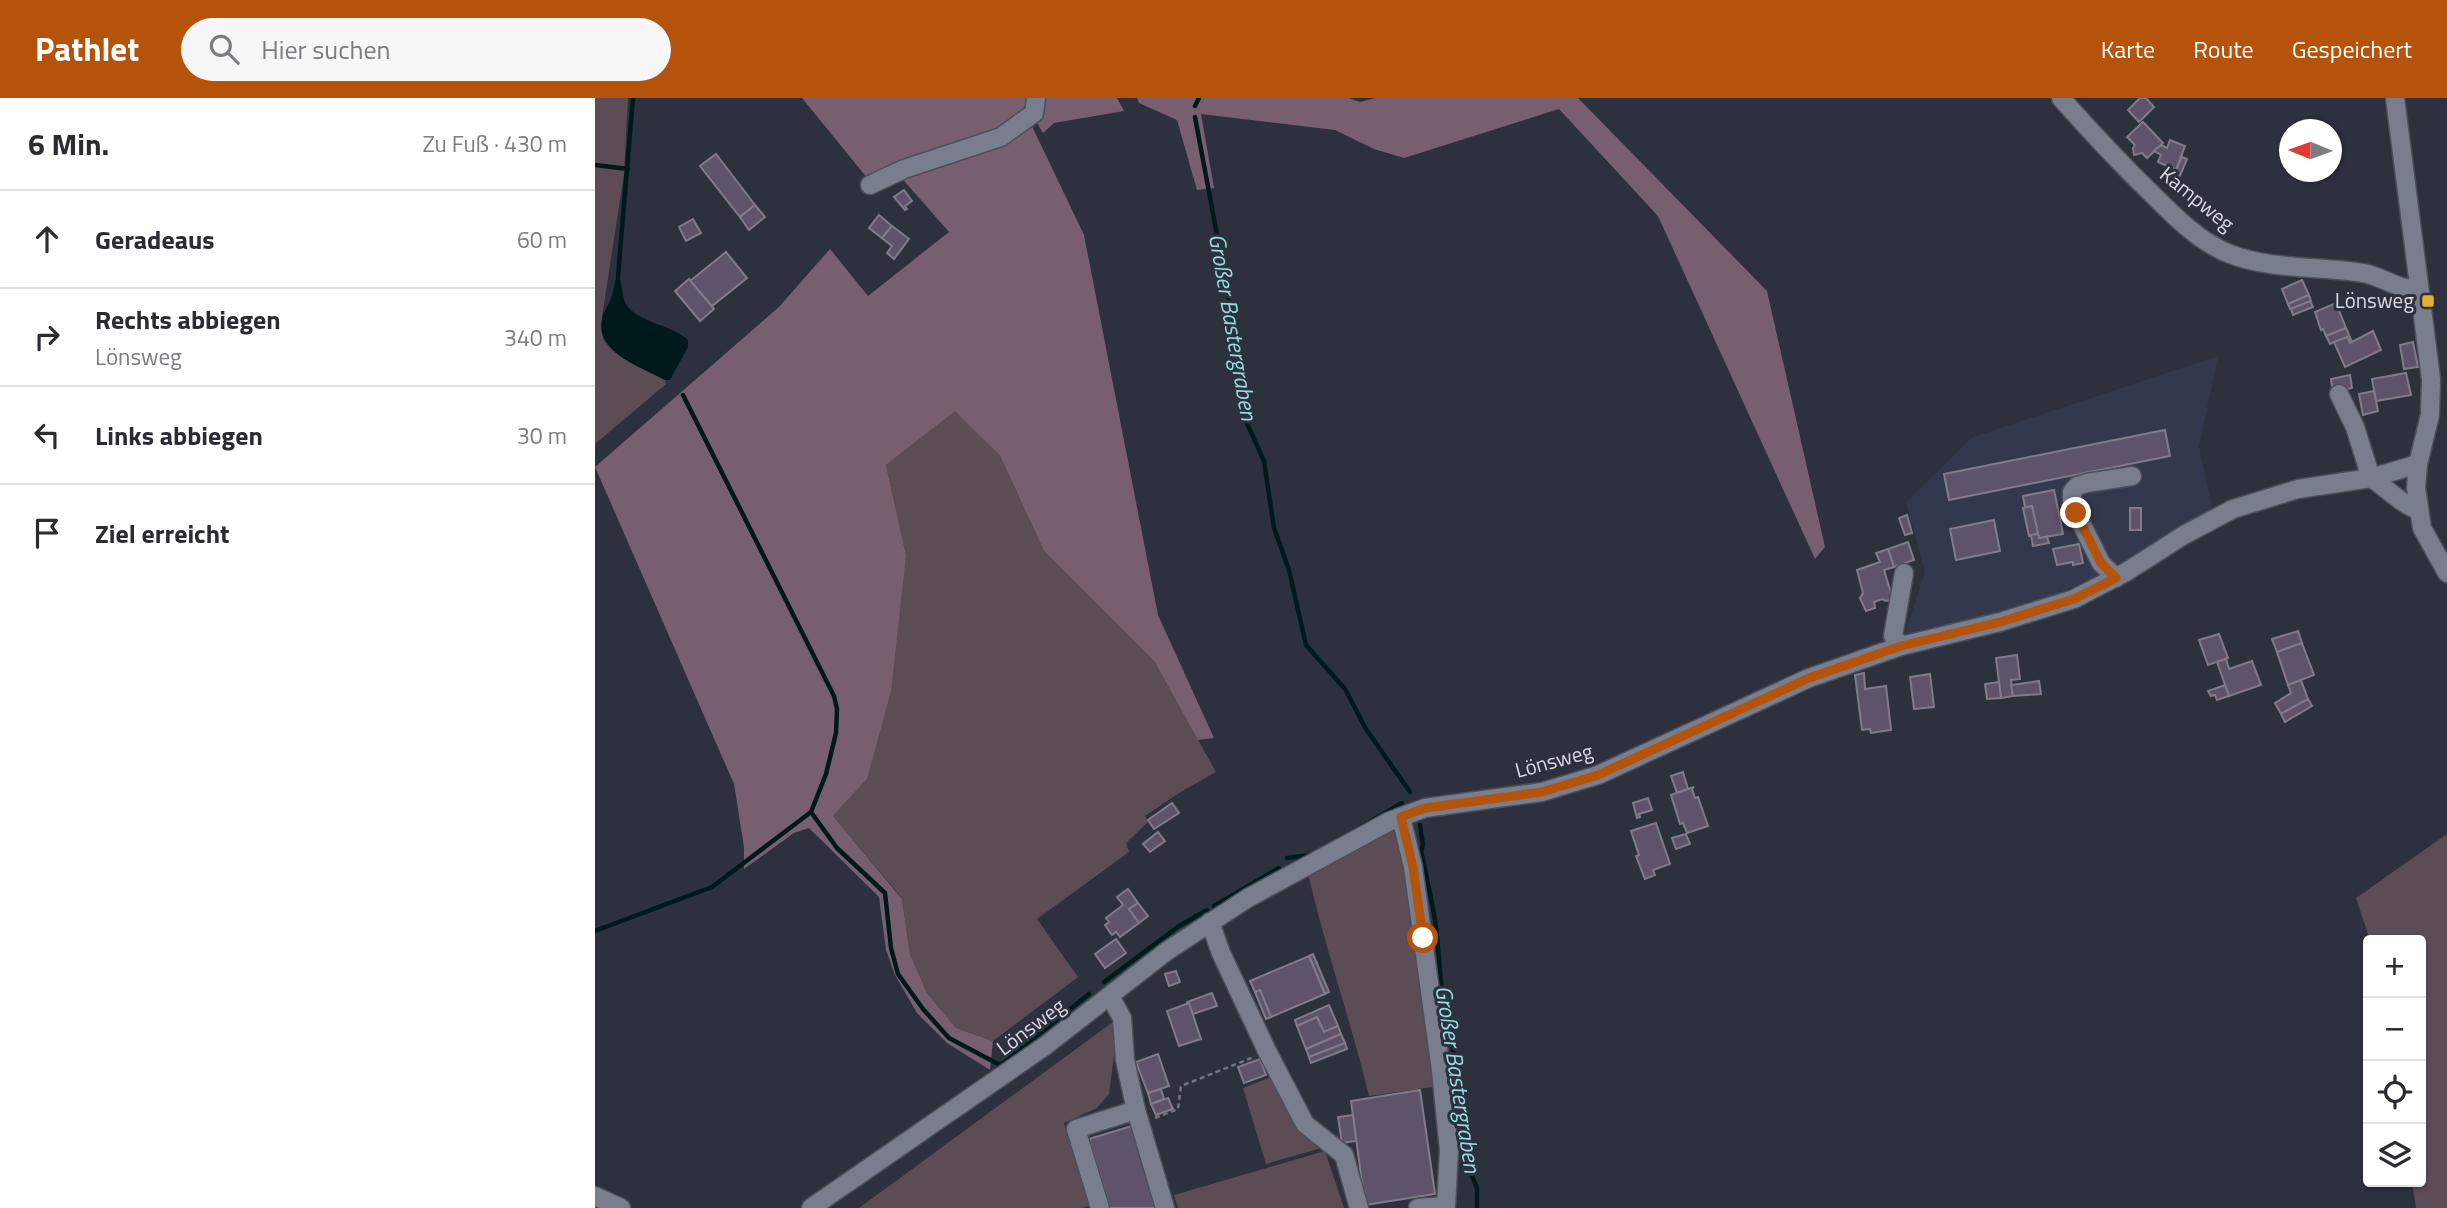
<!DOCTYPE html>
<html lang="de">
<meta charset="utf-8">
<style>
:root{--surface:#fff;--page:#f7f7f7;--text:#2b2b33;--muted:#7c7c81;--line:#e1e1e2;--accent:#b45309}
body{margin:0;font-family:"Titillium Web",sans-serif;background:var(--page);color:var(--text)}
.controls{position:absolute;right:21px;bottom:21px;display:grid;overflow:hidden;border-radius:7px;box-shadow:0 2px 5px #0004}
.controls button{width:63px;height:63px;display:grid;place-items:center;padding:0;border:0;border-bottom:2px solid var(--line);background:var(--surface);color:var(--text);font:35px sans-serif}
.compass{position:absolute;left:1684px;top:21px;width:63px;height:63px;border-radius:50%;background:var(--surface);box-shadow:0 2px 5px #0004;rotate:271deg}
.stop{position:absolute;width:21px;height:21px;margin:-16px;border:5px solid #b45309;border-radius:50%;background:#fff}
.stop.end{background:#b45309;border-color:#fff;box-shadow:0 2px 7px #0008}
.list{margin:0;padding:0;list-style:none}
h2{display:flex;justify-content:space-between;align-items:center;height:91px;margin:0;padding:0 28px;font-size:30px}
h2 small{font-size:23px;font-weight:400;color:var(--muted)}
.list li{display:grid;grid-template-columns:46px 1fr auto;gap:21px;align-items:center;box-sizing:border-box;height:98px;padding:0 28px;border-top:2px solid var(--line)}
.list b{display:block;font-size:26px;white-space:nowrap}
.list p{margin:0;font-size:23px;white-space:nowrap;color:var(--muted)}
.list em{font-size:23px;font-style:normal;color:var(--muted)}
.icon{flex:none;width:38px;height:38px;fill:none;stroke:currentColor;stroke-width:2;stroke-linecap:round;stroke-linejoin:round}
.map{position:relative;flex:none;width:1852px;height:1110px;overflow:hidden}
header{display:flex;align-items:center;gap:42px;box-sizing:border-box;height:98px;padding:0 35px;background:var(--accent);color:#fff}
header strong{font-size:33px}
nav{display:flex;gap:38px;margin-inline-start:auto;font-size:24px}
.search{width:490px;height:63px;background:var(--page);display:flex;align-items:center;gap:18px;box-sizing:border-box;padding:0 24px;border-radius:38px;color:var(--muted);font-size:26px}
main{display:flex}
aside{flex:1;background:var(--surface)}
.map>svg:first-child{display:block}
.built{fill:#33394c}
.green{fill:#5b4c56}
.forest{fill:#785f70}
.water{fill:#001a1c}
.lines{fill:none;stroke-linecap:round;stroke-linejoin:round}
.stream{stroke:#001a1c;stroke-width:4.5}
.building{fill:#5e536b;stroke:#817a89;stroke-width:2}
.minor-casing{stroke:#4c4f5a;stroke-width:21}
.path{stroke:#717580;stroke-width:2.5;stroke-dasharray:5 3.5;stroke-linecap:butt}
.minor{stroke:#797e8e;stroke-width:18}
.route{stroke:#b45309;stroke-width:9}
.poi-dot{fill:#e7ac36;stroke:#2d313e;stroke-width:2.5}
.labels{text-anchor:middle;stroke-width:6;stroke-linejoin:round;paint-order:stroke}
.street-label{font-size:21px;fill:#d8dae3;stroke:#2d313e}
.poi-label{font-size:21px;fill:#d8dae3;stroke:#2d313e;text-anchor:end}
.water-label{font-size:23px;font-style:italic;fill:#95dce2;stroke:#2d313e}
</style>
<header>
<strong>Pathlet</strong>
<div class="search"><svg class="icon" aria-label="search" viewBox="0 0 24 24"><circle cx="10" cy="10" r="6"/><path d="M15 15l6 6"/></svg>Hier suchen</div>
<nav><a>Karte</a><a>Route</a><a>Gespeichert</a></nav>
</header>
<main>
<aside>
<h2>6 Min.<small>Zu Fuß · 430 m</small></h2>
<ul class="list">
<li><svg class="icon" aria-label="ahead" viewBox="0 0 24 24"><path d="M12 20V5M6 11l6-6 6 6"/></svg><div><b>Geradeaus</b></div><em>60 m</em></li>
<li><svg class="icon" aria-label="right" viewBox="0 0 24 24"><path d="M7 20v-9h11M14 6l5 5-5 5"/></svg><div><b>Rechts abbiegen</b><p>Lönsweg</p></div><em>340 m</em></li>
<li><svg class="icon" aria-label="left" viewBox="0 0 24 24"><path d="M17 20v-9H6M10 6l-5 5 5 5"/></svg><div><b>Links abbiegen</b></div><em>30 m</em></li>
<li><svg class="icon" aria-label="arrive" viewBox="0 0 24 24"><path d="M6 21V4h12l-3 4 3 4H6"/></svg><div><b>Ziel erreicht</b></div></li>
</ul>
</aside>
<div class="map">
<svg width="1852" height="1110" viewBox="0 0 1852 1110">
<rect width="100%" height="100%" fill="#2d313e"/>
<!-- built -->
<path class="built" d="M1623 258 1604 349 1618 414 1520 473 1429 508 1310 537 1330 473 1311 404 1376 340Z"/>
<!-- green -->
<g class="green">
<path d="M0 0H33L29 76 7 219C7 224 6 231 7 236 11 257 53 273 70 282L71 286 0 346Z"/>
<path d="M360 312 405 358 449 453 559 563 621 674 584 695 550 718 553 724 531 745 534 754 442 821 483 879 398 943 361 930 332 895 315 856 307 800 238 718 272 681 311 457 291 367Z"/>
<path d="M798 728 809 750 844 988 774 998C756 923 730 850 713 775Z"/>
<path d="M1852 736V1110H1821L1817 1084H1826V842H1775L1761 800Z"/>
<path d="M518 924 523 927 514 996 502 1010 469 1025 496 1107 487 1110H264Z"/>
<path d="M681 977 705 1027 726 1050 671 1066 648 990Z"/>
<path d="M730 1053 749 1110H583L579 1097Z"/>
</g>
<!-- forest -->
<g class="forest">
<path d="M207 0H522L529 13 459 25 448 35 436 15 403 33 273 81Z"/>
<path d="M542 0H754L765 4 780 0H983L1172 193 1230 449 1220 461 1063 118 964 11 809 60 779 51 740 32 606 16 619 90 602 92 582 22 544 5Z"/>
<path d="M435 24 489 137 563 517 619 640 603 642 559 563 449 453 405 358 360 313 291 367 311 457 296 593 272 681 238 718 307 801 315 856 332 895 361 930 398 943 395 972 352 945 322 915 300 877 291 852 284 799 214 730 199 735 149 771V749L139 686 0 369 184 209 235 151 273 198 354 134 304 77Z"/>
</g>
<!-- water -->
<path class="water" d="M23 173C27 183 27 199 31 206 41 224 78 227 93 242V249L75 282H70C47 269 0 255 7 221 8 214 14 207 16 200 19 191 20 182 23 173Z"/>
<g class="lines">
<!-- stream -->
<g class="stream">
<path d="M600 8 604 0"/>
<path d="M600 19 648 276 650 321 669 363 679 430 694 472 711 547 750 591 771 631 815 694"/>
<path d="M0 67 33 71"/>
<path d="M23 178 38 0"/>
<path d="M216 714 242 750 290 795 296 850 303 876 328 911 354 940 403 966H407L494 896"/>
<path d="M825 727 828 747 826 753C831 774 835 795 839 816 844 844 844 873 848 901 850 913 856 925 857 937 859 970 866 1000 873 1032 875 1046 875 1059 879 1073L877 1078 882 1090V1110"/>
<path d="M754 736 807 705"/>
<path d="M692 760 716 757"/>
<path d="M619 808 684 770"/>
<path d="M0 833 117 789 216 714 231 676 241 635 242 611 239 598 88 297"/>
<path d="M509 884 584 828 612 812"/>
</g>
</g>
<!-- building -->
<g class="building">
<path d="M1545 0H1551L1559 9 1544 24 1533 12Z"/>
<path d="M1548 24 1568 45 1552 60 1547 55 1539 57 1538 50 1540 47 1532 39Z"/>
<path d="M1575 42 1590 48 1581 72 1563 64 1566 57 1559 53 1566 47 1572 50Z"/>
<path d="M121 56 160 107 145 119 105 68Z"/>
<path d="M1585 58 1592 61 1584 80 1573 75 1576 69 1581 72 1587 59Z"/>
<path d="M309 92 317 103 310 108 312 111 310 112 299 99Z"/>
<path d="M160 107 170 119 154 132 145 119Z"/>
<path d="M284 117 297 128 287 140 274 130Z"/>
<path d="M98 121 106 135 91 143 84 129Z"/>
<path d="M297 128 314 141 299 161 292 155 297 148 287 140Z"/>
<path d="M131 154 152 180 117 208 95 183Z"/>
<path d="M94 181 119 211 105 223 80 193Z"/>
<path d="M1707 182 1714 197 1693 206 1687 191Z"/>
<path d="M1714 197 1716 203 1695 211 1693 206Z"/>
<path d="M1715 203 1718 209 1698 217 1696 211Z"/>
<path d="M1741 205 1751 230 1731 238 1728 231 1726 232 1720 214Z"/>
<path d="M1751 230 1757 244 1755 245 1752 239 1735 246 1731 238Z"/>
<path d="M1778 233 1786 252 1750 269 1739 244 1752 239 1755 245Z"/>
<path d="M1818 244 1823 269 1809 271 1805 247Z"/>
<path d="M1811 275 1816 297 1781 303 1777 281Z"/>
<path d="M1755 277 1757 290 1738 294 1736 281Z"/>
<path d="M1779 293 1783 313 1768 317 1764 296Z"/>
<path d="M1570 332 1575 358 1354 402 1349 376Z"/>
<path d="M1459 392 1468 436 1444 440 1437 408 1430 409 1428 398Z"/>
<path d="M1437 408 1443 436 1434 438 1428 410Z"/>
<rect x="1535" y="410" width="11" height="22"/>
<path d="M1312 417 1317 435 1310 437 1304 420Z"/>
<path d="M1399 422 1405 453 1361 462 1355 431Z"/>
<path d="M1443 436 1444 440 1452 439 1454 445 1438 448 1436 437Z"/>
<path d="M1313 444 1319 462 1299 469 1293 451Z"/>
<path d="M1484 446 1488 465 1478 467V464L1462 467 1458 451Z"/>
<path d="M1293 451 1299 469 1289 472 1297 498 1295 502 1291 503 1287 501 1279 504 1280 510 1271 513 1265 500 1268 495 1262 472 1285 464 1281 455Z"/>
<path d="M1703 533 1707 545 1682 554 1677 541Z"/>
<path d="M1624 536 1633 560 1613 567 1604 542Z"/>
<path d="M1707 545 1719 577 1693 587 1682 554Z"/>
<path d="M1422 557 1425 581 1416 582 1418 598 1406 600 1401 560Z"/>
<path d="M1631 561 1634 571 1657 563 1666 587 1634 598 1622 564Z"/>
<path d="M1269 575 1270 591 1291 588 1296 632 1276 635 1275 631 1267 632 1260 577Z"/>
<path d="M1335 576 1339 609 1319 611 1315 579Z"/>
<path d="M1706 582 1713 601 1686 616 1680 605 1696 595 1693 587Z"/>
<path d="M1444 583 1446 596 1418 598 1416 587Z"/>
<path d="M1404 584 1406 600 1392 601 1390 586Z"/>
<path d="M1630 587 1634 598 1622 602 1620 597 1616 598 1613 593Z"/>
<path d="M1713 601 1717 608 1690 624 1686 616Z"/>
<path d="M1088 674 1093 691 1082 695 1076 678Z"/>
<path d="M1099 689 1097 691 1100 700 1103 699 1113 728 1092 735 1088 725 1085 726 1076 697Z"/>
<path d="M1053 700 1057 712 1044 716 1045 719 1042 720 1038 705Z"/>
<path d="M577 705 584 715 559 731 553 722Z"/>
<path d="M1061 725 1075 766 1058 772 1060 777 1050 781 1041 758 1044 757 1036 733Z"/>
<path d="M563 734 570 743 555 754 548 746Z"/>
<path d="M1091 736 1095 746 1081 751 1077 740Z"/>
<path d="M533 791 543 805 534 811 544 825 525 839 521 834 517 837 510 827 514 824 511 820 528 807 522 799Z"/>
<path d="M543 805 553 818 544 825 534 811Z"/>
<path d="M521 841 531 855 510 870 500 856Z"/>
<path d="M718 856 734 894 730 896 714 858Z"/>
<path d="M714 858 730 896 676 919 665 892 660 894 655 883Z"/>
<path d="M581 873 585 884 574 888 570 876Z"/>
<path d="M665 892 676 919 671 921 660 894Z"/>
<path d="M617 895 622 908 598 916 592 904Z"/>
<path d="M594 905 606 941 584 948 572 913Z"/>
<path d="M734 907 743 928 729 934 722 919 702 928 700 922Z"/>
<path d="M722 919 729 934 743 928 746 936 711 951 702 928Z"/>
<path d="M746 936 750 945 714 959 711 951Z"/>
<path d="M750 945 752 951 716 965 714 959Z"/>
<path d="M563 956 574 988 553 995 541 964Z"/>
<path d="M665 961 671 977 649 985 643 969Z"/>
<path d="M566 991 569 1001 556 1006 553 995Z"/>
<path d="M825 992 840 1096 770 1107 756 1003Z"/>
<path d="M573 1000 578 1011 561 1017 556 1006Z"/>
<path d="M758 1017 761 1043 747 1045 743 1019Z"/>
<path d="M540 1027 565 1110H515L494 1041Z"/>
</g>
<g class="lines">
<defs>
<g id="minor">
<path d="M1466 0C1496 34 1526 66 1558 97 1580 119 1606 145 1635 156 1677 172 1724 168 1768 175 1787 178 1804 193 1824 191"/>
<path d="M1800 0 1836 281 1835 317 1823 366 1821 390 1827 430 1852 475"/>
<path d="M275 87 309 71 406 39 439 15 441 0"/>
<path d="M1744 296 1760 329 1776 380"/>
<path d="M1776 380C1791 389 1808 408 1824 412"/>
<path d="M1521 480 1506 465 1481 415 1477 403V394L1482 388 1492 385 1537 378"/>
<path d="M1306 548 1298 538 1309 475"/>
<path d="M806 719 818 769 846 973 854 1052 851 1108 823 1110"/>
<path d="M615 824 626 855 672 953 710 1026 749 1057 764 1110"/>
<path d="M515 898 527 920 530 962 541 1012 570 1110"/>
<path d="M0 1098 26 1110"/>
<path d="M216 1110 450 948 572 853 653 800 795 723 830 710 947 694 1003 677 1214 580 1306 548 1405 524 1479 501 1531 474 1589 437 1638 411 1703 391 1776 380 1823 366"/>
<path d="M505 1110 481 1031 541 1012"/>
</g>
</defs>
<!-- minor casing -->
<use href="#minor" class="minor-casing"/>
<!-- path -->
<path class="path" d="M560 1020 583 1011 586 988 659 959"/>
<!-- minor -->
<use href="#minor" class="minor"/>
</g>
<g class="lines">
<!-- route -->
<path class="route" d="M828 840 818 769 806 719 830 710 947 694 1003 677 1214 580 1306 548 1405 524 1479 501 1521 480 1506 465 1481 415"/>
</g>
<!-- markers -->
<rect class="poi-dot" x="1826" y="196" width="14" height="14" rx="3.5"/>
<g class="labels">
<!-- street labels -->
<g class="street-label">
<text transform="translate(1602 101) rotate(39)" y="7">Kampweg</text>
<text transform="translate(959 663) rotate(-15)" y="7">Lönsweg</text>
<text transform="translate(436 929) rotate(-37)" y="7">Lönsweg</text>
</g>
<!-- poi labels -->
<g class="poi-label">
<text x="1819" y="210">Lönsweg</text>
</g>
<!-- water labels -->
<g class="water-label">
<text transform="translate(638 229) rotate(80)" y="8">Großer Bastergraben</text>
<text transform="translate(863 981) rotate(81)" y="8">Großer Bastergraben</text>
</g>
</g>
</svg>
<div class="controls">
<button>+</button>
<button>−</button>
<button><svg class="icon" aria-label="locate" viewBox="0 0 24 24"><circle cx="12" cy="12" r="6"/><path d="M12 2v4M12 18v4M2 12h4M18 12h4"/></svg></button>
<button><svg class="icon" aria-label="layers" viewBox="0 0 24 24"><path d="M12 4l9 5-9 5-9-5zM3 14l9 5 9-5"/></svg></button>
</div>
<svg class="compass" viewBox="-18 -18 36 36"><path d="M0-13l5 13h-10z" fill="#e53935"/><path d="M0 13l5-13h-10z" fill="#7c7c81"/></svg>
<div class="stop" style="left:828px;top:840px"></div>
<div class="stop end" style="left:1481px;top:415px"></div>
</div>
</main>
